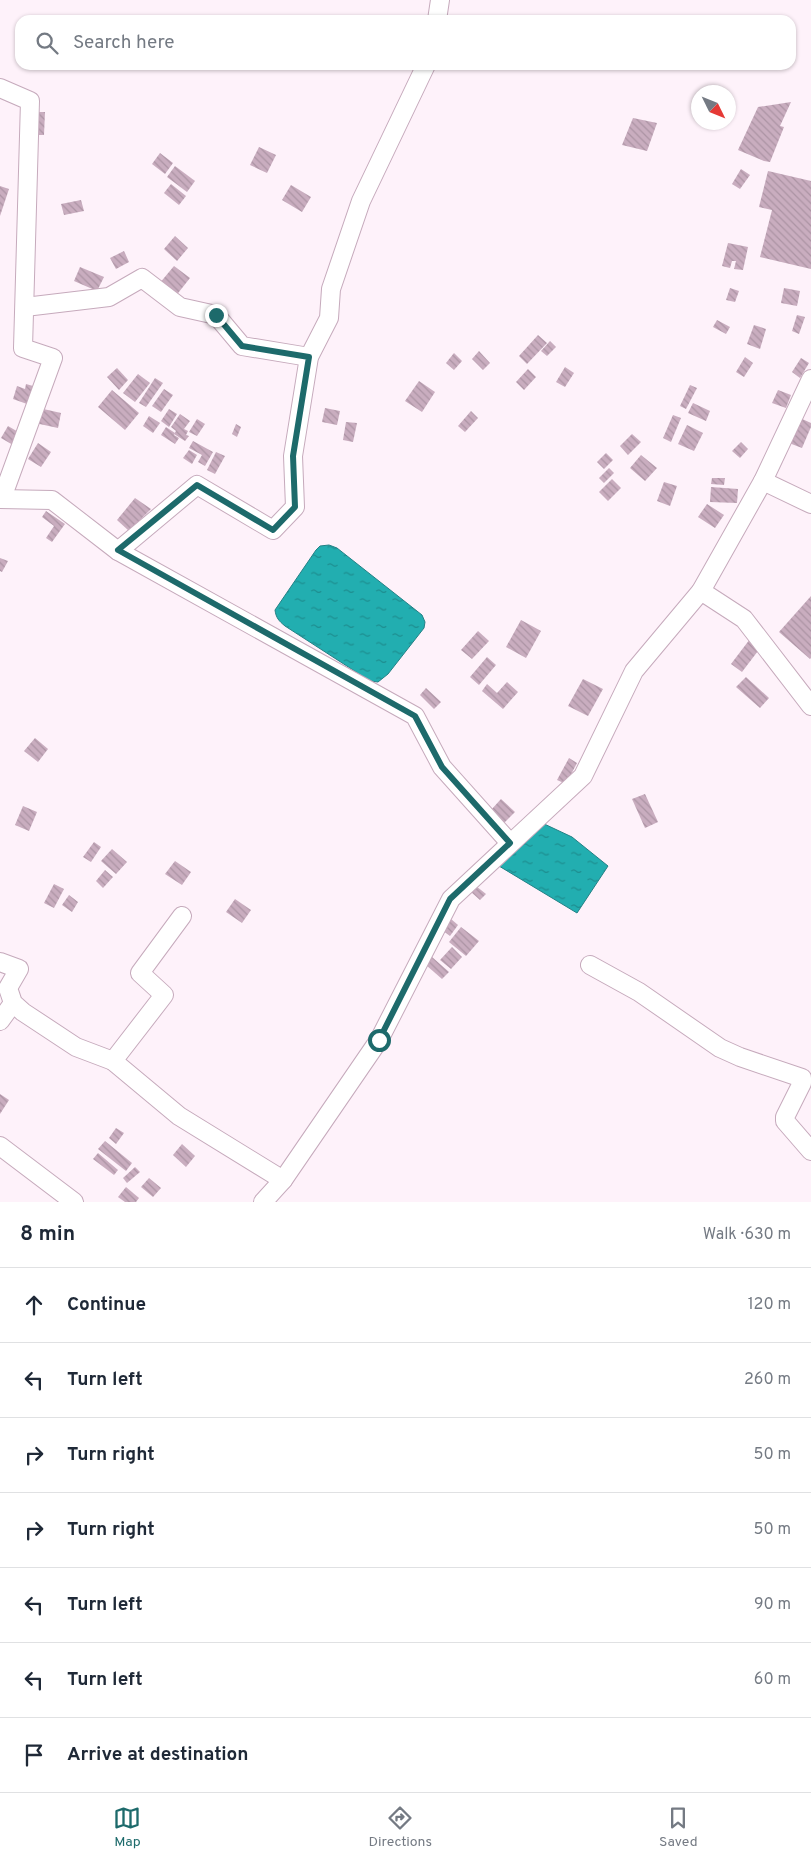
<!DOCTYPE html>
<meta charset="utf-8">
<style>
:root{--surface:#fff;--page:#f2f2f3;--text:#1f2937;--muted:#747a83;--line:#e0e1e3;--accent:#1d6a6b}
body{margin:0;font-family:Overpass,sans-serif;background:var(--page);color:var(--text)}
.compass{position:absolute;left:691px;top:85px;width:45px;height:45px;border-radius:50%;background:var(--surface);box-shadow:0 1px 4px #0004;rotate:133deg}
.stop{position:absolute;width:15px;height:15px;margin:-11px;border:4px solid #1d6a6b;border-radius:50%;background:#fff}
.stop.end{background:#1d6a6b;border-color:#fff;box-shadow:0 1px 5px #0008}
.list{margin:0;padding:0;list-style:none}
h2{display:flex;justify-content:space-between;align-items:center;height:65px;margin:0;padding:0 20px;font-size:21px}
h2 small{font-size:16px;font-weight:400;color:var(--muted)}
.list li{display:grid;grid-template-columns:32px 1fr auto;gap:15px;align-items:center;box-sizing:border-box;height:75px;padding:0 20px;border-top:1px solid var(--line)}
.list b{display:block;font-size:19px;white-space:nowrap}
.list em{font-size:16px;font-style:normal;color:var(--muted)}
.icon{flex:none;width:28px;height:28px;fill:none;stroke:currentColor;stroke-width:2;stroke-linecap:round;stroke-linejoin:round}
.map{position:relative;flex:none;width:811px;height:1202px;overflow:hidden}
.search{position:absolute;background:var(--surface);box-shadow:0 1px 4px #0004;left:15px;right:15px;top:15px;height:55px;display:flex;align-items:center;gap:12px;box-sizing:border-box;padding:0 18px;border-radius:15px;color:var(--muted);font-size:19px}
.sheet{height:590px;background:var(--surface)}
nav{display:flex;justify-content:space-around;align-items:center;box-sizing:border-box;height:70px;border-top:1px solid var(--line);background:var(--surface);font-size:14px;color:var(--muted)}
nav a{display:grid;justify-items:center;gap:2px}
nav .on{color:var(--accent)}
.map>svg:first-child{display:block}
.water{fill:url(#water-ripples);stroke:#238185}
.building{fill:url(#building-back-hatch)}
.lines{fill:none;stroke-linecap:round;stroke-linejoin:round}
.minor-casing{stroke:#c6aabc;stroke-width:20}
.minor{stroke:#fff;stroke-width:18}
.route{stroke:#1d6a6b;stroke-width:6}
</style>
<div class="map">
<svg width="811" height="1202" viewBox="0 0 811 1202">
<defs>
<pattern id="water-ripples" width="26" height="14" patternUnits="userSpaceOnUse" patternTransform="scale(1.25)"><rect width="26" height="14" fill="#22aeb0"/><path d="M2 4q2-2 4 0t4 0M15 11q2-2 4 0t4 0" fill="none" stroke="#1d8d8f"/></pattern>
<pattern id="building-back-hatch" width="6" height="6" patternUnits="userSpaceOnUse" patternTransform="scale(1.25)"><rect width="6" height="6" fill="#c9adbf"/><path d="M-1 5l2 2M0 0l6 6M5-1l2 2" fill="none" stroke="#ac94a4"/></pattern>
</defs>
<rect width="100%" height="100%" fill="#fef2fa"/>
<!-- water -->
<g class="water">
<path d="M329 545 337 548 422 615 425 622 424 628 388 674 378 682 370 681 285 626C279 621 276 618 275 610L316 550 320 546Z"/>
<path d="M540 822 572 837 608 866 577 913 499 866Z"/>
</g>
<!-- building -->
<g class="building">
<path d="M791 102 780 126 784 127 770 162 764 161 738 150 758 107Z"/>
<path d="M35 112H45L44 135H35Z"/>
<path d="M633 118 657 123 647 151 622 145Z"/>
<path d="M259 147 276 155 267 173 250 165Z"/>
<path d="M160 153 173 163 165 174 152 164Z"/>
<path d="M175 166 195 181 187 192 167 177Z"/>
<path d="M741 169 750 175 740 189 732 184Z"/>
<path d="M768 171 811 181V269L760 257 772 210 759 207Z"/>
<path d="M171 184 186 196 179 205 164 193Z"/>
<path d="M291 185 311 197 302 212 282 200Z"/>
<path d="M0 186 9 189 0 216Z"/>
<path d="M81 200 84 211 64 215 61 204Z"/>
<path d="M175 236 188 248 177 261 164 249Z"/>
<path d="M728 243 748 247 743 270 734 269 736 261H732L730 268 722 266Z"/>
<path d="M124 251 129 262 116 269 110 258Z"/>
<path d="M174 266 190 278 175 297 159 284Z"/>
<path d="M80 267 104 277 97 291 74 281Z"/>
<path d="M730 288 739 291 735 302 726 300Z"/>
<path d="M784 288 800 291 797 306 781 303Z"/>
<path d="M797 315 805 317 799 334 792 331Z"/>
<path d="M717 320 730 327 726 334 713 327Z"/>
<path d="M754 325 766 329 760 349 747 344Z"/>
<path d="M538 335 547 343 527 364 519 356Z"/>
<path d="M550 341 556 347 547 356 541 351Z"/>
<path d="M479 351 490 363 483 370 472 359Z"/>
<path d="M454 353 462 361 454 370 446 363Z"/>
<path d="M745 357 753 363 744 377 736 372Z"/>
<path d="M801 358 809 363 800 378 792 372Z"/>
<path d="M565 367 574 373 565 387 556 382Z"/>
<path d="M117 368 128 380 119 390 107 377Z"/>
<path d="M528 369 536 377 524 390 516 382Z"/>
<path d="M138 374 150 383 135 402 123 393Z"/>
<path d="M155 378 163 383 146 407 139 403Z"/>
<path d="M419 381 435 392 422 412 405 401Z"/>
<path d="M26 384 33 386 27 404 13 399 17 386 25 389Z"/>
<path d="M690 385 697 388 686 409 680 406Z"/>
<path d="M164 389 173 395 161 412 152 406Z"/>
<path d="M112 390 139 413 125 430 98 407Z"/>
<path d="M778 390 791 395 786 408 772 403Z"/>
<path d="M693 403 710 411 706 421 688 413Z"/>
<path d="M39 408 61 413 58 428 35 423Z"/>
<path d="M325 408 340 411 337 425 322 422Z"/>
<path d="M169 409 177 414 169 427 161 421Z"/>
<path d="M471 411 478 418 465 432 458 426Z"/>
<path d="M180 414 190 421 184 429 188 431 186 435 189 436 185 441 174 434 176 431 171 427Z"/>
<path d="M673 415 681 418 671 442 663 438Z"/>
<path d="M149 416 160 423 153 433 143 426Z"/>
<path d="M800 418 811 423V427L802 448 789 443Z"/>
<path d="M197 419 205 424 197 436 189 432Z"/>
<path d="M346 422 357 423 353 442 343 440Z"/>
<path d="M236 424 241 427 237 437 232 434Z"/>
<path d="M687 425 703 433 694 451 678 444Z"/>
<path d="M8 426 20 433 13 445 1 438Z"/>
<path d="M166 427 175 433 174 435 179 438 175 444 161 435Z"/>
<path d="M632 434 641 442 628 455 620 446Z"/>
<path d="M193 441 213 452 205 466 198 462 202 455 189 448Z"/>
<path d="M741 442 748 449 740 458 732 451Z"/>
<path d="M38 443 51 452 41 467 28 459Z"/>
<path d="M189 450 197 455 192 464 183 458Z"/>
<path d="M216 452 225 456 215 474 207 470Z"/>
<path d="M606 453 613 460 604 469 597 462Z"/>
<path d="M641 455 657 468 645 481 630 468Z"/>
<path d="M609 468 614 473 604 483 599 478Z"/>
<path d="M712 478H725L724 485 711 484Z"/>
<path d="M612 479 621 488 608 501 599 492Z"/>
<path d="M664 482 677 486 670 506 657 501Z"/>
<path d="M711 487 738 489 737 503 710 502Z"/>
<path d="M135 498 151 509 129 531 117 520Z"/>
<path d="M707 504 724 515 715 528 698 517Z"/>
<path d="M46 511 65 524 52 542 46 538 54 526 42 517Z"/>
<path d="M0 558 8 561 2 572 0 571Z"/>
<path d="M811 596V658L810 659 779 632Z"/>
<path d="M521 620 541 631 526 658 506 647Z"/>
<path d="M478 631 489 641 472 659 461 650Z"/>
<path d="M750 639 761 647 742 672 731 664Z"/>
<path d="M487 657 496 665 479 685 470 677Z"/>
<path d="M746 677 769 698 760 708 736 687Z"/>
<path d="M583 679 603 689 588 716 568 706Z"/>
<path d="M507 682 518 692 503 709 482 691 487 684 497 693Z"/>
<path d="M426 688 441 702 434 709 420 695Z"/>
<path d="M35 738 48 749 38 762 24 751Z"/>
<path d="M569 758 577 763 566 784 557 780Z"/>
<path d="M645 794 658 822 645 828 632 799Z"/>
<path d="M501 799 515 812 504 823 491 810Z"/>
<path d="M23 806 37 812 29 831 15 825Z"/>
<path d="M94 842 101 847 91 862 83 857Z"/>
<path d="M112 849 127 862 116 874 101 861Z"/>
<path d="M175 861 191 872 182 885 165 874Z"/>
<path d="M105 870 113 877 103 888 96 881Z"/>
<path d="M54 884 64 889 54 908 44 903Z"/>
<path d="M476 886 486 894 480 900 471 892Z"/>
<path d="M69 895 78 902 72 912 62 905Z"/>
<path d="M235 899 251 910 242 923 226 912Z"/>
<path d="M451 919 458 925 450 936 442 930Z"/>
<path d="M461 927 479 941 466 956 449 942Z"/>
<path d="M452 947 462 957 451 969 440 960Z"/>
<path d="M432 957 449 972 442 979 426 965Z"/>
<path d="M0 1094 9 1100 0 1114Z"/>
<path d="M116 1128 124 1133 116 1144 109 1138Z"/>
<path d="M105 1141 132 1163 126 1171 98 1149Z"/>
<path d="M182 1144 195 1156 186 1167 173 1155Z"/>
<path d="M98 1153 118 1170 114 1175 93 1159Z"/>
<path d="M135 1167 140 1172 127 1183 123 1178Z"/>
<path d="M149 1178 161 1188 153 1197 141 1187Z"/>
<path d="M126 1187 139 1198 136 1202H125L118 1197Z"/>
</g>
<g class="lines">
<defs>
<g id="minor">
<path d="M437 20 440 0"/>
<path d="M0 88 30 101 23 348 53 358 2 498"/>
<path d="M25 307 109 297 142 278 180 307 216 315 242 346 309 357"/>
<path d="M763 481 811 504"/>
<path d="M0 499 52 500 118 551 415 716 442 767 510 843"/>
<path d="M118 551 197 485 273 530 295 507 293 456 309 357 329 318 331 289 361 201 426 65"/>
<path d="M701 591 744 619 811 706"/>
<path d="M182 916 140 973 164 995 113 1061 179 1116 283 1180"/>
<path d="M0 962 19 969 8 988 13 1003 23 1012 76 1047 113 1061"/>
<path d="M590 965 639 992 720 1048 740 1057 802 1078V1083L785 1117V1121L811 1151"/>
<path d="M0 1021 13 1003"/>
<path d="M0 1146 74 1202"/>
<path d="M263 1202 283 1180 379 1040 451 899 583 776 634 671 701 591 763 481 811 379"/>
</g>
</defs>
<!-- minor casing -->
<use href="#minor" class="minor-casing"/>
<!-- minor -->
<use href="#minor" class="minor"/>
</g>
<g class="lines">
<!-- route -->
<path class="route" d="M216 315 242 346 309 357 293 456 295 507 273 530 197 485 118 550 415 716 442 767 510 843 450 899 379 1040"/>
</g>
</svg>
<svg class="compass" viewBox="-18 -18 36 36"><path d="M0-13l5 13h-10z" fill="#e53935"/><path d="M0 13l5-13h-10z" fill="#747a83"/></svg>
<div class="stop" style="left:379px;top:1040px"></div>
<div class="stop end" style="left:216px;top:315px"></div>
<div class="search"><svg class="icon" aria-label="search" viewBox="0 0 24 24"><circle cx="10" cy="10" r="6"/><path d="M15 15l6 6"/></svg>Search here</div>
</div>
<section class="sheet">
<h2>8 min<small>Walk · 630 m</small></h2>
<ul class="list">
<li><svg class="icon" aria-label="ahead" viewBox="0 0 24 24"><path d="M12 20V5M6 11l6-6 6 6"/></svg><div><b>Continue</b></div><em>120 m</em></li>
<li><svg class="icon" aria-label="left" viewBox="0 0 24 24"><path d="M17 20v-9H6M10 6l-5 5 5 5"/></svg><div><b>Turn left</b></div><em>260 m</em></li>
<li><svg class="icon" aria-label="right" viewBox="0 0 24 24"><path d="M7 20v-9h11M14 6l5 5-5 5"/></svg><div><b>Turn right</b></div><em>50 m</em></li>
<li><svg class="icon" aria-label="right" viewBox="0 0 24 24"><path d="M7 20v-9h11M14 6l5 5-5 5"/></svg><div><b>Turn right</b></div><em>50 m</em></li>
<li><svg class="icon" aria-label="left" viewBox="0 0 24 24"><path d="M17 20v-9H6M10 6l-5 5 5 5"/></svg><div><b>Turn left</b></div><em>90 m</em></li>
<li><svg class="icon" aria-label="left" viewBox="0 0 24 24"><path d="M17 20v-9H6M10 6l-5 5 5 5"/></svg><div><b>Turn left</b></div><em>60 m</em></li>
<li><svg class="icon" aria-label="arrive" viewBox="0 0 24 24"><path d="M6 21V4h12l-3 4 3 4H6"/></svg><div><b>Arrive at destination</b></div></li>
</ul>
</section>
<nav>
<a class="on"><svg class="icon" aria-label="map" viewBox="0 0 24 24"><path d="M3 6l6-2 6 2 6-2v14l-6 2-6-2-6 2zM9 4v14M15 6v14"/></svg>Map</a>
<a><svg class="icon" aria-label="directions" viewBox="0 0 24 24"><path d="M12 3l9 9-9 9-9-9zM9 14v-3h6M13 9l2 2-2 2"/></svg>Directions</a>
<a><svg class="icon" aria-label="saved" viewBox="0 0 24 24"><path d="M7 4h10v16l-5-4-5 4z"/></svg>Saved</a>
</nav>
